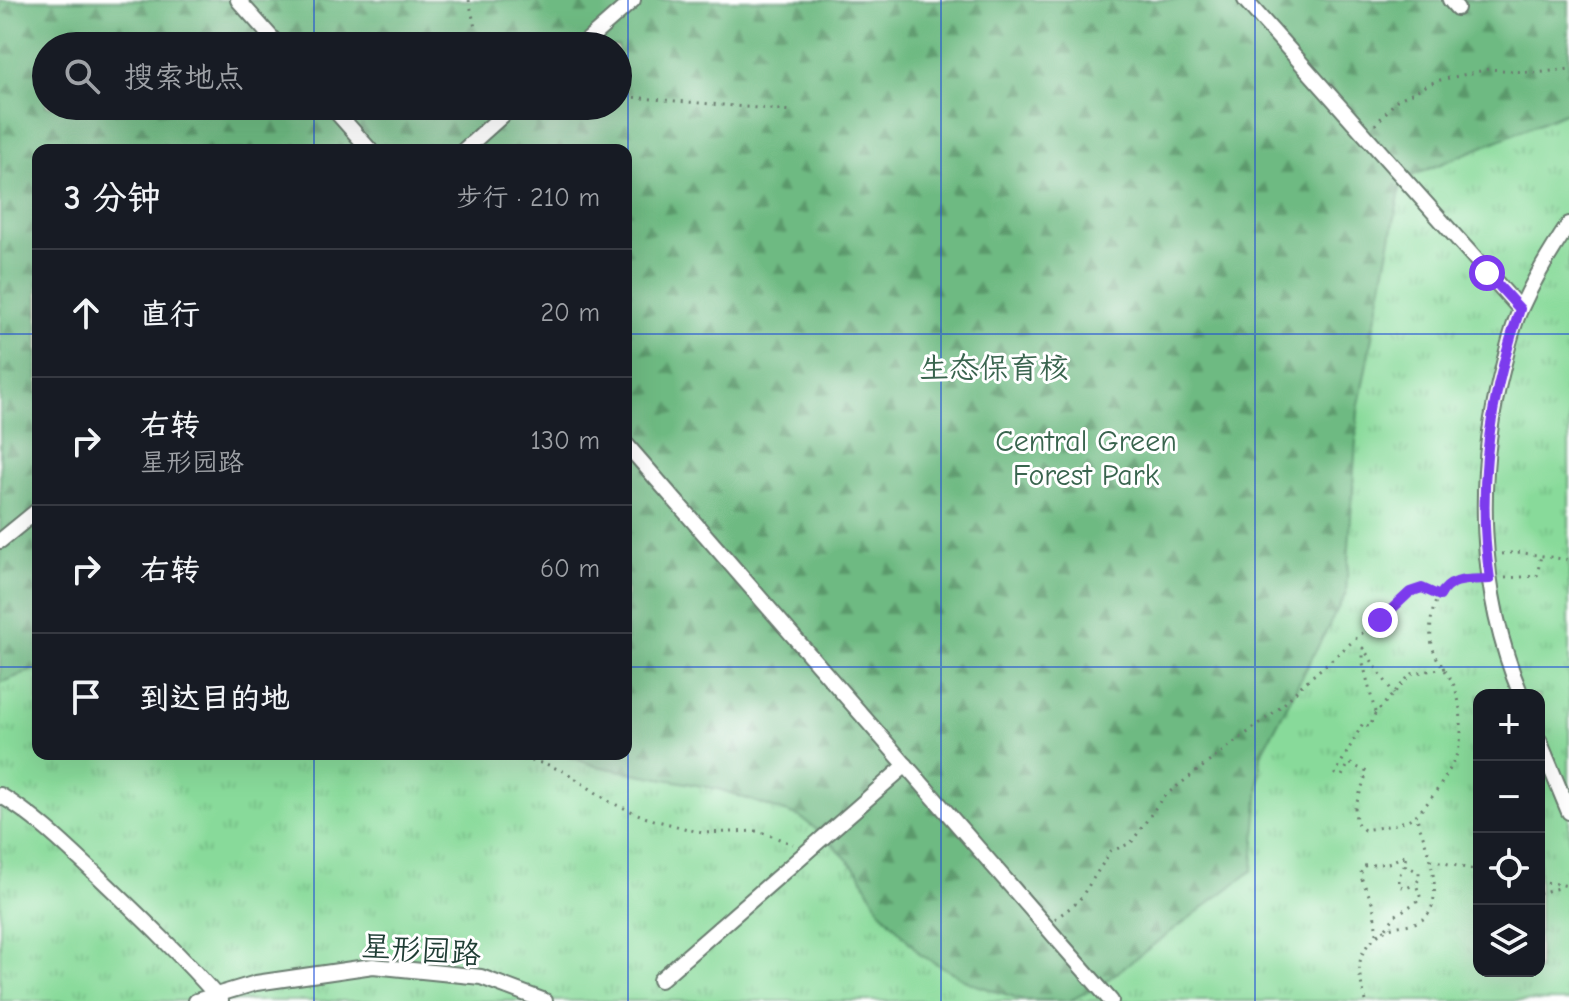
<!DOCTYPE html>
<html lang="zh">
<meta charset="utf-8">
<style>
:root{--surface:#171b24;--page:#242831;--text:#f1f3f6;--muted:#9ea1a6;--line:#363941}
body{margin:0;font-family:"Comic Neue","LXGW WenKai TC",sans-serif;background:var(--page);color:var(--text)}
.controls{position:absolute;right:24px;bottom:24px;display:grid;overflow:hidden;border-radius:16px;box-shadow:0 8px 32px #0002}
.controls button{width:72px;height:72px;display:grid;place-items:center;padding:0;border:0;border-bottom:2px solid var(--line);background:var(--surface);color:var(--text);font:40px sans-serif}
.stop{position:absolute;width:24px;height:24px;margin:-18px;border:6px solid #7c3aed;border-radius:50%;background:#fff}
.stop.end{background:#7c3aed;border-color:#fff;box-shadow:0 2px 8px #0008}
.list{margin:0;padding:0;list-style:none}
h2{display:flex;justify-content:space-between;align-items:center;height:104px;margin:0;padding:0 32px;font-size:34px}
h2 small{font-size:26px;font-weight:400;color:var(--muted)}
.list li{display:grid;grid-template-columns:52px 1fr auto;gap:24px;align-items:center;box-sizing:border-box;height:128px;padding:0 32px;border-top:2px solid var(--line)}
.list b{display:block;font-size:30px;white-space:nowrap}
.list p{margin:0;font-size:26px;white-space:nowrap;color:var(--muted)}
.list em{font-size:26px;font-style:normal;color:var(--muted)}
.icon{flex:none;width:44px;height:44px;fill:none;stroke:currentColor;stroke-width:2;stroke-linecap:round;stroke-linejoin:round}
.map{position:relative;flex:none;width:1569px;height:1001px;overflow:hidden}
.search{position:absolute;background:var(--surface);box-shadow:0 8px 32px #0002;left:32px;top:32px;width:600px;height:88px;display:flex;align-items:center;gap:20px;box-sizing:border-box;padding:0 28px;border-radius:44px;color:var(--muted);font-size:30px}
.panel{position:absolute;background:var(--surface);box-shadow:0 8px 32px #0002;left:32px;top:144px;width:600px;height:616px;border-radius:16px}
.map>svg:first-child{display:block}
.grass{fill:url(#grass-tufts);stroke:#548c67;stroke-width:2;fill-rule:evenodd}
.forest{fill:url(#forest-firs);stroke:#467c5b;stroke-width:2;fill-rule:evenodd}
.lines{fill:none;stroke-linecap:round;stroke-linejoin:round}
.minor-casing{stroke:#6a7c70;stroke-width:18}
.path{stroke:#6a7c70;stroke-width:3;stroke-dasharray:2 6;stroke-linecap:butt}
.minor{stroke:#fff;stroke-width:14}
.route{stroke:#7c3aed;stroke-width:10}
.grid{fill:none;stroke:#1d4ed8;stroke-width:2;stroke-opacity:0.55}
.labels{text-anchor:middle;stroke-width:6;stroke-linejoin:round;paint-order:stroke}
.park-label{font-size:30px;fill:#39644e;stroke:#fff}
.street-label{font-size:30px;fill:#1f3d34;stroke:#fff}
</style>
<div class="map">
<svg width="1569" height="1001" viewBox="0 0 1569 1001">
<defs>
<pattern id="grass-tufts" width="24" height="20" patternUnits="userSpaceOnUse" patternTransform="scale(2)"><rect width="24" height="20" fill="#88da9a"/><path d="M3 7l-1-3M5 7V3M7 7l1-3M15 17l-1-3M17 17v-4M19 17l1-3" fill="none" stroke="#75bc85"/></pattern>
<pattern id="forest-firs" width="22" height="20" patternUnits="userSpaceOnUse" patternTransform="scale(2)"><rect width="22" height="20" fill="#6eba82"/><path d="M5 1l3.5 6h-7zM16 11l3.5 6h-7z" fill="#5a986b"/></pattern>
</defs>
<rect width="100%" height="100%" fill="#fff"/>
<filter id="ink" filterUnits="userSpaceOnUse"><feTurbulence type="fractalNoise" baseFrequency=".0125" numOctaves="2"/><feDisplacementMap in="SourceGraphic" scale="16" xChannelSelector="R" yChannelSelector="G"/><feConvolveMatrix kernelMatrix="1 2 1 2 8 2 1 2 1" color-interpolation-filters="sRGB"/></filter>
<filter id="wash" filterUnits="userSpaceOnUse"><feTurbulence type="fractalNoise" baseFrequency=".006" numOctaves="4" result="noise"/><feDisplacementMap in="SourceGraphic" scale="32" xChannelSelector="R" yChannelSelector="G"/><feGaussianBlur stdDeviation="1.8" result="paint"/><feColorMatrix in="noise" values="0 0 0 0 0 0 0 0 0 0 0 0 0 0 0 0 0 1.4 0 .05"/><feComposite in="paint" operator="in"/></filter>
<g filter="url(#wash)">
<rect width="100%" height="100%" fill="#f6f0e0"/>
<!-- grass -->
<path class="grass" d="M0 0H1569V1001H0ZM46 46H618V106H46ZM38 150H626V754H38ZM1479 695H1539V971H1479Z"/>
<!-- forest -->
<path class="forest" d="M0 0H1569V111L1402 180 1358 410 1346 593 1261 755 1253 870 1099 986 1069 1001 1024 1000 973 984 921 955 881 911 858 871 825 836 800 817 718 789 596 766 562 754H626V150H38V668L0 683ZM46 46H618V106H46Z"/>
</g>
<g filter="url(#ink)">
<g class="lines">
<defs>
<g id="minor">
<path d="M238 0 279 46"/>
<path d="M1245 0 1520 309"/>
<path d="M1450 0 1457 8"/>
<path d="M581 46 633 0"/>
<path d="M331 106 370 150"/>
<path d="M464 150 513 106"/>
<path d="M626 444 1111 1001"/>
<path d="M0 541 38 510"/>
<path d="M1521 695C1478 592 1475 474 1503 367 1508 347 1512 327 1521 308 1534 279 1551 251 1569 224"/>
<path d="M1539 740 1569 812"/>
<path d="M0 795C37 817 68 848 100 878 141 917 184 958 221 1001"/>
<path d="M660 980 906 765"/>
<path d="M196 1001 256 983 373 966 481 977 545 1001"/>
</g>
</defs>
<!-- minor casing -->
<use href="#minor" class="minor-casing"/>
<!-- path -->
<g class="path">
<path d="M469 0 479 46"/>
<path d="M618 96 792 111"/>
<path d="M1375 125 1397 100 1436 81 1489 69 1536 73 1569 69"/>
<path d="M1502 554 1517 552 1569 560"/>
<path d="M1505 578 1537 576 1541 555"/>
<path d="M1445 668 1411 674 1375 714 1370 727 1363 723 1335 774 1342 776 1349 763 1367 772 1355 808 1356 822 1364 830C1380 827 1405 825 1417 814 1431 802 1455 765 1459 747 1463 731 1461 706 1456 691 1452 677 1441 667 1435 654 1427 635 1430 605 1443 589 1451 579 1466 580 1477 579"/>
<path d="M1375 712 1363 663V648L1394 694"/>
<path d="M493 754 501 759H522L546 764 567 773 610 802 647 818 702 833 758 831 793 844"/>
<path d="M1431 860 1479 871"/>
<path d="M1404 865 1399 876V886L1406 888 1416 884"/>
<path d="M1539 881 1569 886"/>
<path d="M1539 893 1562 887"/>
<path d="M1055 919 1078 902 1111 851 1131 843 1163 797 1281 707 1301 686 1410 592 1422 588 1440 596"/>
<path d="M1377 934 1373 904 1360 875 1364 866 1388 863 1407 855 1404 865 1419 872V879L1416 884 1421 899 1396 915 1385 929"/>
<path d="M1366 1001C1359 978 1353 956 1374 939 1379 934 1383 930 1389 928 1402 924 1421 926 1429 913 1444 889 1424 840 1416 815"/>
</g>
<!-- minor -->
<use href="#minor" class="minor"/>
</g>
</g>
<g class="lines" filter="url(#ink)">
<!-- route -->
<path class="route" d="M1380 620 1410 592 1422 588 1440 596C1449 577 1471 580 1490 579 1476 487 1490 396 1520 309L1487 273"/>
</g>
<!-- grid -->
<path class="grid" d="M314 0V46M628 0V1001M941 0V1001M1255 0V1001M314 106V150M0 334H38M626 334H1569M0 667H38M626 667H1569M314 754V1001"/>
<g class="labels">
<!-- park labels -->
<g class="park-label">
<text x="994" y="378">生态保育核</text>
<text x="1086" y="451">Central Green<tspan x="1086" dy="34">Forest Park</tspan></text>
</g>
<!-- street labels -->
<g class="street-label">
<text transform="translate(421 950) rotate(4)" y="10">星形园路</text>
</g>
</g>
</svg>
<div class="controls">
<button>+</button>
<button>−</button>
<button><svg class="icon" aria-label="locate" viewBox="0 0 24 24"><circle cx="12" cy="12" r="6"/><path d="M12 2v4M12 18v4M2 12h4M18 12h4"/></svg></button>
<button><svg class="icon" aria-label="layers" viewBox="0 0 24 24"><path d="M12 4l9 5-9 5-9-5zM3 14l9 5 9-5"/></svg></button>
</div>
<div class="stop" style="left:1487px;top:273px"></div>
<div class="stop end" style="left:1380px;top:620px"></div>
<div class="search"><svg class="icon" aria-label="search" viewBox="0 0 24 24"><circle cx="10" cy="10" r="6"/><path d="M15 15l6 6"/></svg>搜索地点</div>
<section class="panel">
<h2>3 分钟<small>步行 · 210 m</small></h2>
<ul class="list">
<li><svg class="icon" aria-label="ahead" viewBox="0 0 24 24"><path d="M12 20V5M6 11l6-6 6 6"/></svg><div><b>直行</b></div><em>20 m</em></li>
<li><svg class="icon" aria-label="right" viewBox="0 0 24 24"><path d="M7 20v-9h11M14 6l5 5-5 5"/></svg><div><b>右转</b><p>星形园路</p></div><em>130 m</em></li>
<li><svg class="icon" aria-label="right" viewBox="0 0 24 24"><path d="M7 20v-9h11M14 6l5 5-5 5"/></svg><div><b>右转</b></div><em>60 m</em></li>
<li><svg class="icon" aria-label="arrive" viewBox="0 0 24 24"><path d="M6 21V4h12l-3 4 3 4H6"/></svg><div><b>到达目的地</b></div></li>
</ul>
</section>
</div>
